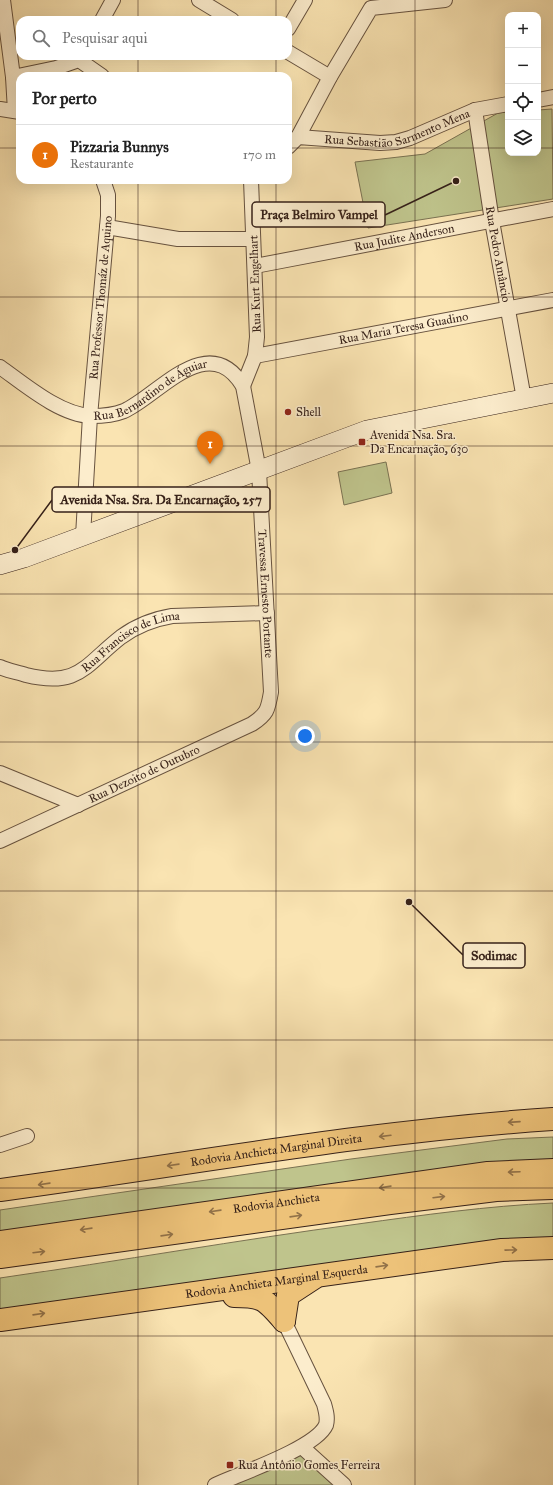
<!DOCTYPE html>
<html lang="pt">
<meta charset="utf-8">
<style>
:root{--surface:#fff;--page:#f6f6f6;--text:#222;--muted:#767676;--line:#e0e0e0;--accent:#8f2418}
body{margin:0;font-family:"IM FELL Great Primer",serif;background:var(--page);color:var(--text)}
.controls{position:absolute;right:12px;top:12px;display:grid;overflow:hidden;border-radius:8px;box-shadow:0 4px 16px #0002}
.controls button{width:36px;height:36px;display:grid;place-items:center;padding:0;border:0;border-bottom:1px solid var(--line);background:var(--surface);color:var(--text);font:20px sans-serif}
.you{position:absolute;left:305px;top:736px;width:14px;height:14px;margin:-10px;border:3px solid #fff;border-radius:50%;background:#1a73e8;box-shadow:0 0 0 6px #1a73e833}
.badge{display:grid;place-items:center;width:26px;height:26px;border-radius:50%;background:var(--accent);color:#fff;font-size:13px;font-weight:700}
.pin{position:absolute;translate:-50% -33px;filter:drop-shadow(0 1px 2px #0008)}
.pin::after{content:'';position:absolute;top:21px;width:14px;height:12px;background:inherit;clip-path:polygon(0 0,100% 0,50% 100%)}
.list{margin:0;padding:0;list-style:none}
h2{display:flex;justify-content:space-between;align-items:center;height:52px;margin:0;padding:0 16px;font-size:17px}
h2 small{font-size:13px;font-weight:400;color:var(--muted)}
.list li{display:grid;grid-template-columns:26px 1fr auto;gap:12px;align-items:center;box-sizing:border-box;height:60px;padding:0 16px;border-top:1px solid var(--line)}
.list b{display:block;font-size:15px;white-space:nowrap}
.list p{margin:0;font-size:13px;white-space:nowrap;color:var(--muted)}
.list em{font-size:13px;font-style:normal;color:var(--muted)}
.icon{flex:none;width:22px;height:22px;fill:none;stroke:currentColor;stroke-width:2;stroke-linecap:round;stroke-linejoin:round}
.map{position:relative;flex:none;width:553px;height:1485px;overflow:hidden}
.search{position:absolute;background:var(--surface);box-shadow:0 4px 16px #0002;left:16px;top:16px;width:276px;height:44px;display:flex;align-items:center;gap:10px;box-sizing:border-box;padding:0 14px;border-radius:12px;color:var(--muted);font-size:15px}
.panel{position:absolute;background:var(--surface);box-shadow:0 4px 16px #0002;left:16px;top:72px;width:276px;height:112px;border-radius:12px}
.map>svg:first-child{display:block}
.green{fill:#bfc48c;stroke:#7a7252}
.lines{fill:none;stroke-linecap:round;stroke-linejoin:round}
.street-casing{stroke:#67523f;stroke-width:16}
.secondary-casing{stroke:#362119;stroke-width:20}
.highway-casing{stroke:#362119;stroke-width:24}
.street{stroke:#fcedcd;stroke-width:14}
.secondary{stroke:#fcedcd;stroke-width:19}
.highway{stroke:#edc279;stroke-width:22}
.oneway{stroke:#927249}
.grid{fill:none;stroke:#362119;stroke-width:1;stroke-opacity:0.55}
.poi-dot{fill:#8f2418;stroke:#fcedcd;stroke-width:1.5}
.labels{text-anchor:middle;stroke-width:3;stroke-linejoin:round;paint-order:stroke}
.street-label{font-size:12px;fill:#362119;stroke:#fcedcd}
.poi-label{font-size:12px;fill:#362119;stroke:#fcedcd;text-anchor:start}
.leader{fill:none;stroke:#362119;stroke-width:1.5}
.callout-dot{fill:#362119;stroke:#fcedcd;stroke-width:1.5}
.callout{fill:#fcedcd;stroke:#362119;stroke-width:1.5}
.callout-label{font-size:13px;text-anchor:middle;font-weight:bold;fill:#362119}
</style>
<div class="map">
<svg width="553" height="1485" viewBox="0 0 553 1485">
<rect width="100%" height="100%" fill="#fae4b2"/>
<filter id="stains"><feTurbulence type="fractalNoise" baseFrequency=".005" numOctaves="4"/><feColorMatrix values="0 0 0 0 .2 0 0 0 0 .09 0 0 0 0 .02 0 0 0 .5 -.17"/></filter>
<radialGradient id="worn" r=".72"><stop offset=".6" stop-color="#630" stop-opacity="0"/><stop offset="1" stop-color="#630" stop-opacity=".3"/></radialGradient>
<!-- green -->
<g class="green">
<path d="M552 109 553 199 368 228 355 162 425 154 498 113 508 112V153H538V110Z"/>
<path d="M386 462 392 493 344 505 338 472Z"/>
<path d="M553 1137V1159L359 1181 0 1232V1210L351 1159 507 1139Z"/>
<path d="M553 1203V1240L0 1317V1278C120 1261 238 1240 358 1224 423 1215 487 1206 553 1203Z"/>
<path d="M298 1452 333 1485H233Z"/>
</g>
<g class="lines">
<defs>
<g id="street">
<path d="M3 0 13 77 15 111"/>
<path d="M199 0 232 20"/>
<path d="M102 20 113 0"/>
<path d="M288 29 305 0"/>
<path d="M288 52 330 77"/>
<path d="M13 77 56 68 79 60 102 76"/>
<path d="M538 100 553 97"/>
<path d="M0 109 20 112"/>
<path id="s1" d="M475 110 492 221 524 399"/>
<path d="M298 137 330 77 371 8 445 0"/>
<path id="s2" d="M288 147 298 137 380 143 396 142 410 138 475 110 508 104"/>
<path d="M107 227 178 239H253"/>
<path id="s3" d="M255 266 553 209"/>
<path id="s4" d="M255 356 553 300"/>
<path id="s5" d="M0 367C24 384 60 415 91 416 101 416 114 415 124 411 158 396 208 329 243 386L259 471 271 692C268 710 267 714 252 724L0 841"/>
<path d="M243 386 255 356 257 337 251 180"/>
<path id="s6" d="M83 536 90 416 108 216V195L103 180"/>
<path id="s7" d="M0 667C8 671 18 672 26 675 79 688 85 665 121 637 136 626 154 619 172 616L267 613"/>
<path d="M0 773 78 805"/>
<path d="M0 1145 27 1136"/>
<path d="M302 1447 344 1485"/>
<path d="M215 1485C239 1474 316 1448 326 1425 328 1418 326 1411 324 1404L284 1321"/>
</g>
<path id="secondary" d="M0 565 24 558 367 430 553 393"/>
<g id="highway">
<path id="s8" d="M0 1190C184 1165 368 1131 553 1119"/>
<path id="s9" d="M0 1242 488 1173 553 1170"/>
<path d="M0 1257 390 1203 496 1190 553 1188"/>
<path d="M234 1296C263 1296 265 1299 284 1321"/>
<path id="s10" d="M0 1320 502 1250 553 1248"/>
<path d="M284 1321 288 1295 314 1278"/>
</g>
</defs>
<!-- street casing -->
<use href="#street" class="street-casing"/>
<!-- secondary casing -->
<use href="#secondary" class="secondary-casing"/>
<!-- highway casing -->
<use href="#highway" class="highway-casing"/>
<!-- street -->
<use href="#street" class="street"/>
<!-- secondary -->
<use href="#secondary" class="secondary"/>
<!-- highway -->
<use href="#highway" class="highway"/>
</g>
<!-- one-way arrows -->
<defs><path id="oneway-shaft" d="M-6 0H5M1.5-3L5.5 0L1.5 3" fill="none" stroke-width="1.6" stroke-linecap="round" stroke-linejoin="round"/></defs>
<g class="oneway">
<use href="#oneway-shaft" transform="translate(514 1122) rotate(176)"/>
<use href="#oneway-shaft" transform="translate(385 1136) rotate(173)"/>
<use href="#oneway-shaft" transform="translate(173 1165) rotate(172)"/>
<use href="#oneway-shaft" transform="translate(514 1172) rotate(178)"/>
<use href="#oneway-shaft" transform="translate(44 1184) rotate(172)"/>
<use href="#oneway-shaft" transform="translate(385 1187) rotate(172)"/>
<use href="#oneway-shaft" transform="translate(439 1197) rotate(-7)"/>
<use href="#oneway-shaft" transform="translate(215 1211) rotate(172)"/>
<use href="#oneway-shaft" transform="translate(296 1216) rotate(-8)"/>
<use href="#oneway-shaft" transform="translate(86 1229) rotate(172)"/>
<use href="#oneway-shaft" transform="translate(167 1235) rotate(-8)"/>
<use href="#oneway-shaft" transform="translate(511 1250) rotate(-1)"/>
<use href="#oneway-shaft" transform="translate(39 1252) rotate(-7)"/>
<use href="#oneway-shaft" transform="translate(382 1266) rotate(-8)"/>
<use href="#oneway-shaft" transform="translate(39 1314) rotate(-8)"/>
</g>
<!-- grid -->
<path class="grid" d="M138 0V20M276 0V20M415 0V1485M138 56V76M276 56V76M0 148H20M288 148H508M538 148H553M138 180V1485M276 180V1485M0 297H553M0 446H553M0 594H553M0 742H553M0 891H553M0 1040H553M0 1188H553M0 1336H553"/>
<!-- markers -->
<g class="poi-dot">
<circle cx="288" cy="412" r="4"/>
<rect x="358" y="438" width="8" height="8" rx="2"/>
<rect x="226" y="1461" width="8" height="8" rx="2"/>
</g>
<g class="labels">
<!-- street labels -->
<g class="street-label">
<text dy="4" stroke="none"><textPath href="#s2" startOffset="116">Rua Sebastião Sarmento Mena</textPath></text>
<text dy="4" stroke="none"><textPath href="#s3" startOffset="152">Rua Judite Anderson</textPath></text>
<text dy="4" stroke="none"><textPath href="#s1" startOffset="146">Rua Pedro Amâncio</textPath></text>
<text transform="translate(255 284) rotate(-92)" y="4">Rua Kurt Engelhart</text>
<text dy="4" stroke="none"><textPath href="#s6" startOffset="239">Rua Professor Thomáz de Aquino</textPath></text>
<text dy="4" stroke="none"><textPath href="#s4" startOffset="151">Rua Maria Teresa Guadino</textPath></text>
<text dy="4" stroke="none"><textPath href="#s5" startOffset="171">Rua Bernardino de Águiar</textPath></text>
<text dy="4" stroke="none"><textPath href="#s5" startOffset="489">Travessa Ernesto Portante</textPath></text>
<text dy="4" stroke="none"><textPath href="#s7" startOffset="143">Rua Francisco de Lima</textPath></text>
<text transform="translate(144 774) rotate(-25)" y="4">Rua Dezoito de Outubro</text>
<text dy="4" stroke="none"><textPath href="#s8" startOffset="279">Rodovia Anchieta Marginal Direita</textPath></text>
<text dy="4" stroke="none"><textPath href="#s9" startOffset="279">Rodovia Anchieta</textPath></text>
<text dy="4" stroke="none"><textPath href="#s10" startOffset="279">Rodovia Anchieta Marginal Esquerda</textPath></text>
</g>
<!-- poi labels -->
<g class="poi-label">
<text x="296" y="416">Shell</text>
<text x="370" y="439">Avenida Nsa. Sra.<tspan x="370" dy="14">Da Encarnação, 630</tspan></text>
<text x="238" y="1469">Rua Antônio Gomes Ferreira</text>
</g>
</g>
<!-- callouts -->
<path class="leader" d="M456 181L385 215M15 550L52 500M409 902L463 955"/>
<g class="callout-dot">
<circle cx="456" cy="181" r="4"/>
<circle cx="15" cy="550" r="4"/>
<circle cx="409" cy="902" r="4"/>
</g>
<g class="callout">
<rect x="252" y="202" width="133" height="25" rx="4"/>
<rect x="52" y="487" width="218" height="25" rx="4"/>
<rect x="463" y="943" width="62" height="25" rx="4"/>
</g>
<g class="callout-label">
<text x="319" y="219">Praça Belmiro Vampel</text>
<text x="161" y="504">Avenida Nsa. Sra. Da Encarnação, 257</text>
<text x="494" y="960">Sodimac</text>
</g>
<rect width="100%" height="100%" filter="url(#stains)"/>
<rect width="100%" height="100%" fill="url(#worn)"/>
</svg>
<div class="controls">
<button>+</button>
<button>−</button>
<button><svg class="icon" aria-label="locate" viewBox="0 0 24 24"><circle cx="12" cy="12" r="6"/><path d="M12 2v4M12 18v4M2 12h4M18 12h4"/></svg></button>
<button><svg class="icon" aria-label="layers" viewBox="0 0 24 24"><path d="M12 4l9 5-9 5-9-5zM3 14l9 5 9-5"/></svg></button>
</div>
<div class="you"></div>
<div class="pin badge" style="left:210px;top:464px;background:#e8710a">1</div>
<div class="search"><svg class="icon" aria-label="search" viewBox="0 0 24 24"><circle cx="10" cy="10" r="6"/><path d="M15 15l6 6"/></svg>Pesquisar aqui</div>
<section class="panel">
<h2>Por perto<small></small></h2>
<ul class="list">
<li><span class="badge" style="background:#e8710a">1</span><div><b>Pizzaria Bunnys</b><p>Restaurante</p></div><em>170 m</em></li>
</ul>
</section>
</div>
